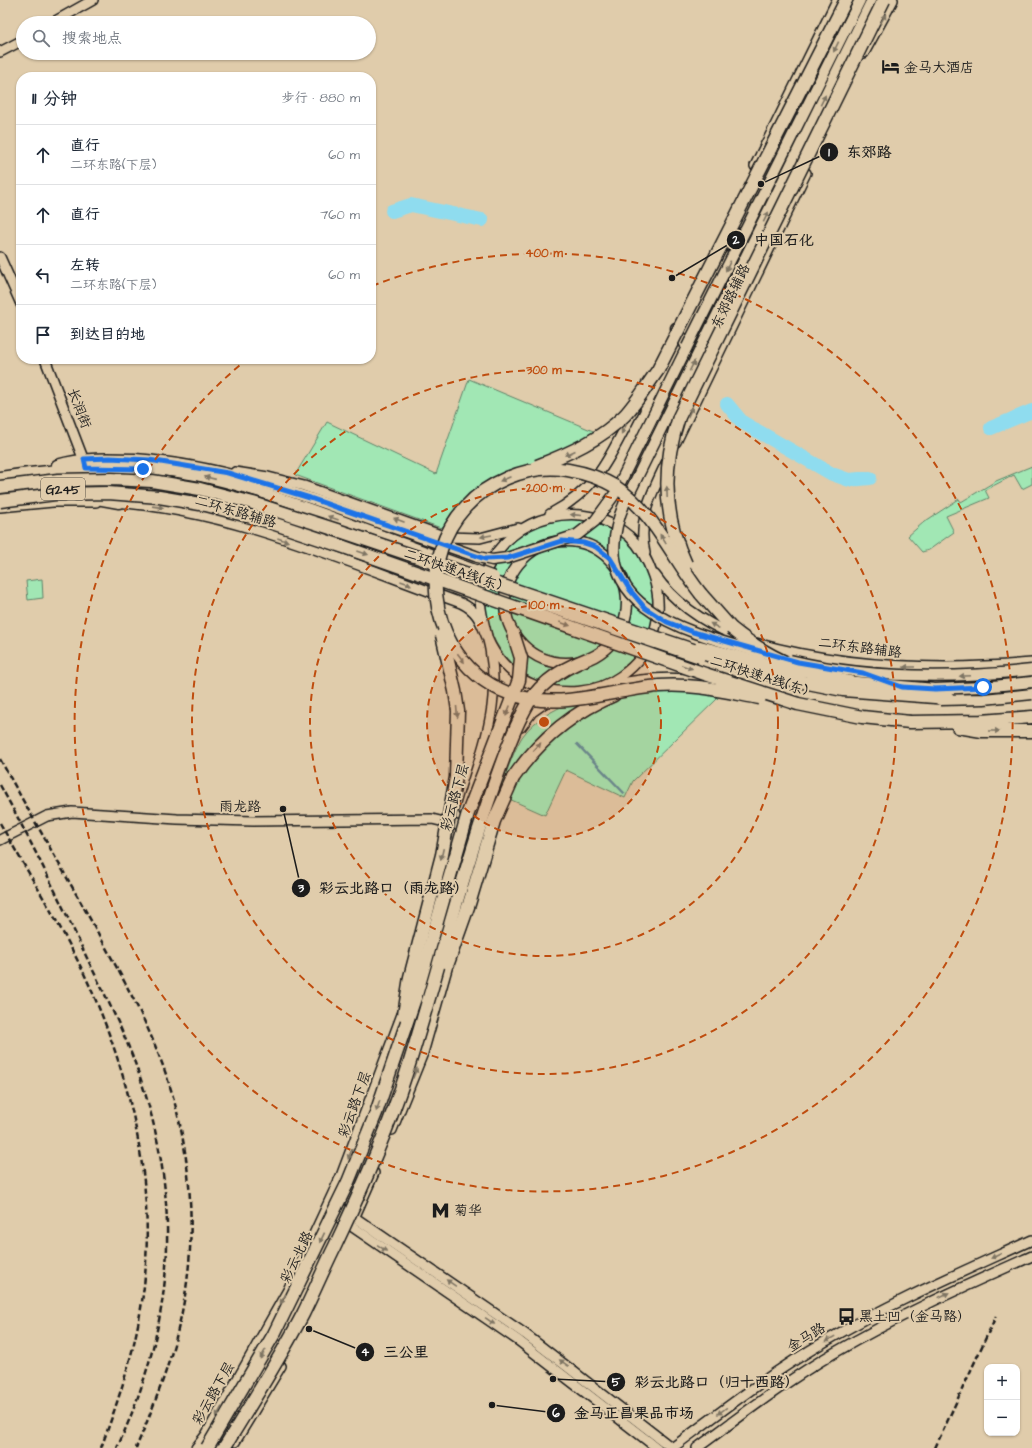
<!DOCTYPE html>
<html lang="zh">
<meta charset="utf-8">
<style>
:root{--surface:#fff;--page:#f6f6f7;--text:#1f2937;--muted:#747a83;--line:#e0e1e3}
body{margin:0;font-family:"Architects Daughter","LXGW WenKai TC",sans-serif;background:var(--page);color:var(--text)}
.controls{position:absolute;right:12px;bottom:12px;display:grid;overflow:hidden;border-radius:8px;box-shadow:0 1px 3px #0004}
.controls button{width:36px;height:36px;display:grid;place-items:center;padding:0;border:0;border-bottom:1px solid var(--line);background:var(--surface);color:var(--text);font:20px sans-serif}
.stop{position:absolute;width:12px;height:12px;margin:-9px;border:3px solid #1a73e8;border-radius:50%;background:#fff}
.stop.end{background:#1a73e8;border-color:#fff;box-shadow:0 1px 4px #0008}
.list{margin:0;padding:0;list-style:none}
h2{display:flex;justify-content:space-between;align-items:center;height:52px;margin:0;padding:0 16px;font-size:17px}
h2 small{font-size:13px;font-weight:400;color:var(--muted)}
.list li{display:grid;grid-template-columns:26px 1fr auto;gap:12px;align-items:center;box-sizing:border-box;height:60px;padding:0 16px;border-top:1px solid var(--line)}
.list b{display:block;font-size:15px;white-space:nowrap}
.list p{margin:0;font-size:13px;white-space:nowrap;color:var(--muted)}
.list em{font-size:13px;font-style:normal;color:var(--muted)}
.icon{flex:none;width:22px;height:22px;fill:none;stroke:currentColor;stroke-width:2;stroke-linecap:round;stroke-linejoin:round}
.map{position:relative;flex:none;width:1032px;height:1448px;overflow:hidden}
.search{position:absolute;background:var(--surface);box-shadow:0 1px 3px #0004;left:16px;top:16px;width:360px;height:44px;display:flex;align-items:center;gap:10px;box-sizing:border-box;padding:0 14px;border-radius:22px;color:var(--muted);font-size:15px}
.panel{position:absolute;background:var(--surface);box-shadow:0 1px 3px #0004;left:16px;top:72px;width:360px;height:292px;border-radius:16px}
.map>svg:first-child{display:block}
.green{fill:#a1e7b4;stroke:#5e8268}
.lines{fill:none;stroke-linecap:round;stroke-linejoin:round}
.stream{stroke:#618f9b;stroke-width:2.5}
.river{stroke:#8fdcef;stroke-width:14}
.secondary-casing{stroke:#1c1c1c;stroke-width:12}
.primary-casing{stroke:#1c1c1c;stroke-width:13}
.highway-casing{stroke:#1c1c1c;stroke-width:15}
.secondary{stroke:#e0ccab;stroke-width:9}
.primary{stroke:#e0ccab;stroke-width:10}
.highway{stroke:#e0ccab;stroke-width:12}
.rail{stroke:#1c1c1c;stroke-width:2.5;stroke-dasharray:6 3;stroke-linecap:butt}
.primary-bridge-casing{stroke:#1c1c1c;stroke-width:13;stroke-linecap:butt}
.highway-bridge-casing{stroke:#1c1c1c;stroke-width:15;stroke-linecap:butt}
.primary-bridge{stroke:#e0ccab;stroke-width:10}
.highway-bridge{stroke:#e0ccab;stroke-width:12}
.oneway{fill:#7e7464}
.route{stroke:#1a73e8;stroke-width:5}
.ring{fill:none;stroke:#bf4d0f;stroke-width:2;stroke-dasharray:7 5}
.labels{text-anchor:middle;stroke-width:4;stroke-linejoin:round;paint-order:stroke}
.shield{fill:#e0ccab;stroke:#575147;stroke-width:1}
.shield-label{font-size:13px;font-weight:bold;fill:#1c1c1c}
.poi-label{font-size:14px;fill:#1c1c1c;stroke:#e0ccab;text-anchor:start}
.street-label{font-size:14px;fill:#1c1c1c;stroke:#e0ccab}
.centre{fill:#bf4d0f;stroke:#e0ccab;stroke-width:2}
.ring-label{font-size:12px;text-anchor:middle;font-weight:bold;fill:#bf4d0f;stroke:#e0ccab;stroke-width:4;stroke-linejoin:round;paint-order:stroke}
.leader{fill:none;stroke:#1c1c1c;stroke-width:1.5}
.callout-dot{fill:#1c1c1c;stroke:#e0ccab;stroke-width:1.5}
.mark-label{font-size:12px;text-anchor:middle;font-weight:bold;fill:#fff}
.callout-label{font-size:15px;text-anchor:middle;font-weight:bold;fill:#1c1c1c;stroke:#e0ccab;stroke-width:4;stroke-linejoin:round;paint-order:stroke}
</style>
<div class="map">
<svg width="1032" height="1448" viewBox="0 0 1032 1448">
<rect width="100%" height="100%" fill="#e0ccab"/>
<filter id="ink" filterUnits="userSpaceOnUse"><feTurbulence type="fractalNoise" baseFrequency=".025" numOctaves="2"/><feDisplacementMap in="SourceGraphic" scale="8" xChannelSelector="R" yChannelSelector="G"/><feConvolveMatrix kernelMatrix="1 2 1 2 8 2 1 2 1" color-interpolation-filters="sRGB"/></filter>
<g filter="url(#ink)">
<!-- green -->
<g class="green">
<path d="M469 379 598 433 479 491 441 528 295 475 327 422 436 474Z"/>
<path d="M1032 466V484L1022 489 1014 475 985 490 989 498 946 516 954 532 929 550 922 552 908 536 924 522 959 499 961 502 996 481Z"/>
<circle cx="570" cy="603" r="84"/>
<path d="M42 579 43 598 28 600 26 581Z"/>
<path d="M663 680 718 698 633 781 625 798 566 770 545 815 498 794C505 777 513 752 522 737 549 698 619 690 663 680Z"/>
</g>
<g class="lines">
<!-- stream -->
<path class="stream" d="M577 744 624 793"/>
<!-- river -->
<g class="river">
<path d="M392 211 411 205 482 220"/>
<path d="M727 404 742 422 832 474 849 480 870 478"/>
<path d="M991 428 1032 411"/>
</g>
<defs>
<g id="secondary">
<path d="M52 23 93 0"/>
<path d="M0 52 23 40"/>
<path d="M864 53 893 0"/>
<path d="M755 166 837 0"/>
<path d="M0 257 21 304"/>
<path d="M45 359 86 466"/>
<path d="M676 442 806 173"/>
<path d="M235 472 268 477 304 486 446 537 480 538 518 528"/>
<path d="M113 502C233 510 349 563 461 603 482 613 481 627 491 646 500 663 516 678 534 685 561 696 596 694 621 676 654 653 666 614 653 576 648 561 641 547 629 536 583 496 511 515 487 569 473 599 484 620 490 649 493 665 494 681 493 697 490 736 474 773 464 811"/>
<path d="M0 507 53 502H96"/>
<path d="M550 514C599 489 611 454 635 408"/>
<path d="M645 553C637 519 652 493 666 463"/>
<path d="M655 575C675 604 707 624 738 637"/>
<path d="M756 643C846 668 940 671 1032 663"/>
<path d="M612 685C651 676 687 675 725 686"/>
<path d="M521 727 532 712 549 700"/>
<path d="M0 840 47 816 72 812 177 819 253 821 432 819 485 832"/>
<path d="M392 1130 423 1053 450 958"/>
<path d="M332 1202 525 1334 672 1448"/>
<path d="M328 1210 519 1341 657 1448"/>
<path d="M355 1216 374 1173"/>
<path d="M235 1442 281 1366"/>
<path d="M196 1448 206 1435 288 1290 341 1176 404 1009"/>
<path d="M672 1448C722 1411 772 1372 826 1341 892 1302 962 1272 1032 1240"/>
<path d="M697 1448C742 1415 786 1381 834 1353 897 1316 965 1286 1032 1256"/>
</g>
<g id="primary">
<path d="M719 250 745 231 860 0"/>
<path d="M57 465C82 457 109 458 135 459 216 465 293 491 369 519 405 532 442 544 478 557"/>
<path d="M0 477C65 467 132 463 196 475 237 483 277 497 315 511 369 531 422 551 475 570"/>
<path d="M42 485 57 487 91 498 119 503"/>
<path d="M615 493 687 347 676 328"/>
<path d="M625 502 872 0"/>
<circle cx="566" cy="602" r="61"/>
</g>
<g id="highway">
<path d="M701 594 731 628"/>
<path d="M910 722 981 721 1032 717"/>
<path d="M958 727 982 731H1032"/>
<path d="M513 778C539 740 571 713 614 695"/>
</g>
</defs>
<!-- secondary casing -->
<use href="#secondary" class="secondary-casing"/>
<!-- primary casing -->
<use href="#primary" class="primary-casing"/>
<!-- highway casing -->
<use href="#highway" class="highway-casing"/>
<!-- secondary -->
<use href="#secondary" class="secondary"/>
<!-- primary -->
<use href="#primary" class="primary"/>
<!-- highway -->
<use href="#highway" class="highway"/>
<!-- rail -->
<g class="rail">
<path d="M0 759C34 821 70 882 104 944 124 981 145 1018 160 1058 192 1140 200 1239 179 1325 169 1368 153 1408 136 1448"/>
<path d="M0 785C31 841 59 898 86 956 108 1001 131 1045 145 1093 183 1217 171 1331 117 1448"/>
<path d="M0 823C29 875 62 926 87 980 134 1084 160 1200 140 1314 132 1360 117 1404 101 1448"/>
<path d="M935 1448 996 1316"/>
</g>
<defs>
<g id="primary-bridge">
<path d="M687 347 745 231"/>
<path d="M625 502C580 607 686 632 762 653"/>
<path d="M478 557 492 560 507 558 577 535 595 521 614 495"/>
<path d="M475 570 494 577"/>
<path d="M539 604 700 658"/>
<path d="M700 646 801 673"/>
<path d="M790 660C869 679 951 679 1032 670"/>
<path d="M856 682 935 689 983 687 1032 682"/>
<path d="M940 700 984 699 1032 694"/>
</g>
<g id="highway-bridge">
<path d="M537 466C570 453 600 440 625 415 638 401 647 385 658 370L846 0"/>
<path d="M0 487 58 480 112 479 152 481 200 489 253 503 343 532 723 660 783 678 843 690 948 698"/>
<path d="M0 501 55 494 108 493 159 497 206 505 263 520 344 547 705 674 798 704 862 717 910 722"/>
<path d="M686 564C663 516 662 467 679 417L884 0"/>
<path d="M701 594C673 559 654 512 616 487 601 478 585 473 568 470 547 466 526 470 507 478 440 506 417 583 452 645 465 667 484 684 508 693 559 712 608 690 659 686 692 683 727 692 760 698"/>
<path d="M731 628C774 663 811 675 864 685"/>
<path d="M448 963 469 904 494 821 513 778"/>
<path d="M404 1015 410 977 442 855 456 777 458 711 455 691 442 635"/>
<path d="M207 1448 274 1334 348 1182 376 1113 416 995 468 813 519 680 521 658 513 633"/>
<path d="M224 1448C251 1404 279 1360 303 1314 314 1292 324 1268 335 1246 362 1189 387 1133 406 1074 435 984 457 891 488 802 499 771 509 739 524 711 537 684 561 669 587 659"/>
</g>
</defs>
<!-- primary-bridge casing -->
<use href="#primary-bridge" class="primary-bridge-casing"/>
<!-- highway-bridge casing -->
<use href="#highway-bridge" class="highway-bridge-casing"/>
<!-- primary-bridge -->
<use href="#primary-bridge" class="primary-bridge"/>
<!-- highway-bridge -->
<use href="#highway-bridge" class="highway-bridge"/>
</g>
<!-- one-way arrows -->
<defs><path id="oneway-solid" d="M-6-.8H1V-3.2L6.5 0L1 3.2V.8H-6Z"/></defs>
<g class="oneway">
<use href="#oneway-solid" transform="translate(883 19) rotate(-61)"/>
<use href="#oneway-solid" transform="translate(836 47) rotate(116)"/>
<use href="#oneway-solid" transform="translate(823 100) rotate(-64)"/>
<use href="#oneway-solid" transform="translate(766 217) rotate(-64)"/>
<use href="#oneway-solid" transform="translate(728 266) rotate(116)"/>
<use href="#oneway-solid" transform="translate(692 366) rotate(-64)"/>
<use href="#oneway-solid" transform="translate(690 412) rotate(-65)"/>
<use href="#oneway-solid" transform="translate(624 429) rotate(118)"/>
<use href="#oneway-solid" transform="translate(570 453) rotate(156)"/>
<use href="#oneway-solid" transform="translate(210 478) rotate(-167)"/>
<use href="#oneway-solid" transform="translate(505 479) rotate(157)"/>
<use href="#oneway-solid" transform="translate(667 492) rotate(-92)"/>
<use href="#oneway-solid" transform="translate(158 507) rotate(8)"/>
<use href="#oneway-solid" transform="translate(576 515) rotate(-175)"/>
<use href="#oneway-solid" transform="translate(333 518) rotate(-160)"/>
<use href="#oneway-solid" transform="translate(399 520) rotate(-159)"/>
<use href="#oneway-solid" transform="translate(486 536) rotate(170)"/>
<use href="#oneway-solid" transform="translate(663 539) rotate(-123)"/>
<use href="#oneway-solid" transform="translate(283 540) rotate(19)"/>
<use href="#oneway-solid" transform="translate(363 553) rotate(19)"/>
<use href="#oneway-solid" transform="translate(406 583) rotate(20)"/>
<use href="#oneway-solid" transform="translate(565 624) rotate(19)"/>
<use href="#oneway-solid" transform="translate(715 626) rotate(-151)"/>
<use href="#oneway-solid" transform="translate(461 658) rotate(53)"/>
<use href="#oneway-solid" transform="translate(687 667) rotate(19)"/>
<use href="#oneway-solid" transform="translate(909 667) rotate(-180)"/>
<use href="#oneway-solid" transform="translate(965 676) rotate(177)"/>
<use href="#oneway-solid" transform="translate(508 711) rotate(112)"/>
<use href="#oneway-solid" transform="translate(457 712) rotate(85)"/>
<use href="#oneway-solid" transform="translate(994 731)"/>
<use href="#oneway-solid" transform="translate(537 747) rotate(-47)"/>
<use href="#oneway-solid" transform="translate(442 854) rotate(103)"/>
<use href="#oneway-solid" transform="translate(415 1073) rotate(-68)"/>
<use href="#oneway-solid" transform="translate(378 1106) rotate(109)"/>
<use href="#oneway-solid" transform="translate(350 1154) rotate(111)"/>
<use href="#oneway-solid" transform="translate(322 1238) rotate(115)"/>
<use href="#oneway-solid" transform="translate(382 1248) rotate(35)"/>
<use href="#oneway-solid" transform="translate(996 1256) rotate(156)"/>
<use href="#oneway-solid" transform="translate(451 1283) rotate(-146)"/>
<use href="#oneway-solid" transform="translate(944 1295) rotate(-26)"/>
<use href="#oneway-solid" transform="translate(283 1299) rotate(119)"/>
<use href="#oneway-solid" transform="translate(490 1321) rotate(35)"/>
<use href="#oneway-solid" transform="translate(830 1339) rotate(151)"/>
<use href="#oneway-solid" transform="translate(263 1354) rotate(120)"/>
<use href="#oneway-solid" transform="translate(564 1363) rotate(-145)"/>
<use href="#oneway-solid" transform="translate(722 1411) rotate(144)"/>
<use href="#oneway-solid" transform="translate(219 1412) rotate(119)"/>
</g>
</g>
<g class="lines" filter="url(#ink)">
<!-- route -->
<path class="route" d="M143 469 86 468 84 459 110 458 149 460 228 473 310 498 485 559 508 558 562 541 584 543 596 547 610 558 630 590 645 608 667 622 693 632 798 662 863 673 902 687 935 689 983 687"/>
</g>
<!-- distance rings -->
<circle cx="544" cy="722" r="117" fill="#bf4d0f" fill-opacity=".12"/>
<g class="ring">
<circle cx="544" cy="722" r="117"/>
<circle cx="544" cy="722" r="234"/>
<circle cx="544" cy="722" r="352"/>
<path d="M372 286A469 469 0 1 1 246 360"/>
</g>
<!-- icons -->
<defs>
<symbol id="hotel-bare" viewBox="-9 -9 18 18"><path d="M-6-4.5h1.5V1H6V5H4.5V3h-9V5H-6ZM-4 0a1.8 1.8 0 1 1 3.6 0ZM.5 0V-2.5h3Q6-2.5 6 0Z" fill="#1c1c1c" stroke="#e0ccab" stroke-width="2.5" paint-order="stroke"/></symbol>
<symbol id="metro-bare" viewBox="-9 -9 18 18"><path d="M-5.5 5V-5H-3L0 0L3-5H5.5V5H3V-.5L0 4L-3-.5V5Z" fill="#1c1c1c" stroke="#e0ccab" stroke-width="2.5" paint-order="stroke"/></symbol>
<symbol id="bus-bare" viewBox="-9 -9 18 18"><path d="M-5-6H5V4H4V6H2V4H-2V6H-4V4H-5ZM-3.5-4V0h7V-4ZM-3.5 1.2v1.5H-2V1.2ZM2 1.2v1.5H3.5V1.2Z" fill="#1c1c1c" stroke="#e0ccab" stroke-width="2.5" paint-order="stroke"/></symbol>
</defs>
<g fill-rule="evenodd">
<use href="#hotel-bare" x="878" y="54" width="25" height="25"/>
<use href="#metro-bare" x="428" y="1198" width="25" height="25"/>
<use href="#bus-bare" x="834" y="1304" width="25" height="25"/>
</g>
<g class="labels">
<!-- shield labels -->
<rect class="shield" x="41" y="478" width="44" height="22" rx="3"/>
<g class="shield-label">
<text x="63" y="494">G245</text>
</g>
<!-- poi labels -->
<g class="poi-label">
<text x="904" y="72">金马大酒店</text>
<text x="454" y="1215">菊华</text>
<text x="859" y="1321">黑土凹（金马路）</text>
</g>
<!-- street labels -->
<g class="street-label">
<text transform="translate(730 296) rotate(-64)" y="5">东郊路辅路</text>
<text transform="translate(80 408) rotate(69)" y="5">长润街</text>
<text transform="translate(236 511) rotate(16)" y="5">二环东路辅路</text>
<text transform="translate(453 569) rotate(19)" y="5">二环快速A线(东)</text>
<text transform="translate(860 647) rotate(7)" y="5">二环东路辅路</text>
<text transform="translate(759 675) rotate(18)" y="5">二环快速A线(东)</text>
<text transform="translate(454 797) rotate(-74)" y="5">彩云路下层</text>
<text transform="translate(240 806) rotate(1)" y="5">雨龙路</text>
<text transform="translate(354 1104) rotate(-70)" y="5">彩云路下层</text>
<text transform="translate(296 1257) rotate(-64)" y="5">彩云北路</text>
<text transform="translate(806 1337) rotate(-32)" y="5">金马路</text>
<text transform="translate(213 1393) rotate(-60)" y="5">彩云路下层</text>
</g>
</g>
<circle cx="544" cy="722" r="6" class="centre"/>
<g class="ring-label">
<text x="544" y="257">400 m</text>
<text x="544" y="374">300 m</text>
<text x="544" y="492">200 m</text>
<text x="544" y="609">100 m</text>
</g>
<!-- callouts -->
<path class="leader" d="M761 184L829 152M672 278L736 240M283 809L301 888M309 1329L365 1352M553 1379L616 1382M492 1405L556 1413"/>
<g class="callout-dot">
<circle cx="761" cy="184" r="4"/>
<circle cx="672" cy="278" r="4"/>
<circle cx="283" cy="809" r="4"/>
<circle cx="309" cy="1329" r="4"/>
<circle cx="553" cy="1379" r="4"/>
<circle cx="492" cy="1405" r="4"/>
<circle cx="829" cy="152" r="10"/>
<circle cx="736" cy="240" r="10"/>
<circle cx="301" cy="888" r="10"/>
<circle cx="365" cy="1352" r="10"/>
<circle cx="616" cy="1382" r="10"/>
<circle cx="556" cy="1413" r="10"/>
</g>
<g class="mark-label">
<text x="829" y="156">1</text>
<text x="736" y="244">2</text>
<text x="301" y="892">3</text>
<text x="365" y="1356">4</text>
<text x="616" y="1386">5</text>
<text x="556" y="1417">6</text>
</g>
<g class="callout-label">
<text x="869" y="157">东郊路</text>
<text x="784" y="245">中国石化</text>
<text x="394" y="893">彩云北路口（雨龙路）</text>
<text x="406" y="1357">三公里</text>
<text x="717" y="1387">彩云北路口（归十西路）</text>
<text x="634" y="1418">金马正昌果品市场</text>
</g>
</svg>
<div class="controls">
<button>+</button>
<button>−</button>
</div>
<div class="stop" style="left:983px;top:687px"></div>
<div class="stop end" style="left:143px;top:469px"></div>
<div class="search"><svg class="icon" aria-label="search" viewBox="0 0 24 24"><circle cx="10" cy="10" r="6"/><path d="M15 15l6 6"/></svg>搜索地点</div>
<section class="panel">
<h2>11 分钟<small>步行 · 880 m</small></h2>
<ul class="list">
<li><svg class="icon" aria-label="ahead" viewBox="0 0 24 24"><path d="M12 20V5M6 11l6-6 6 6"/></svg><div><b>直行</b><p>二环东路(下层)</p></div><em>60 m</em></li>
<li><svg class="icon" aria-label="ahead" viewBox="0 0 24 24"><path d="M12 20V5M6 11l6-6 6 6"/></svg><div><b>直行</b></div><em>760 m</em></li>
<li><svg class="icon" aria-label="left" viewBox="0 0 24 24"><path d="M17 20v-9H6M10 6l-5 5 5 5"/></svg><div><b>左转</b><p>二环东路(下层)</p></div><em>60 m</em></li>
<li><svg class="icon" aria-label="arrive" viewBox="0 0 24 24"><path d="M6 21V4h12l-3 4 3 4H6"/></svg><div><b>到达目的地</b></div></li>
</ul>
</section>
</div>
